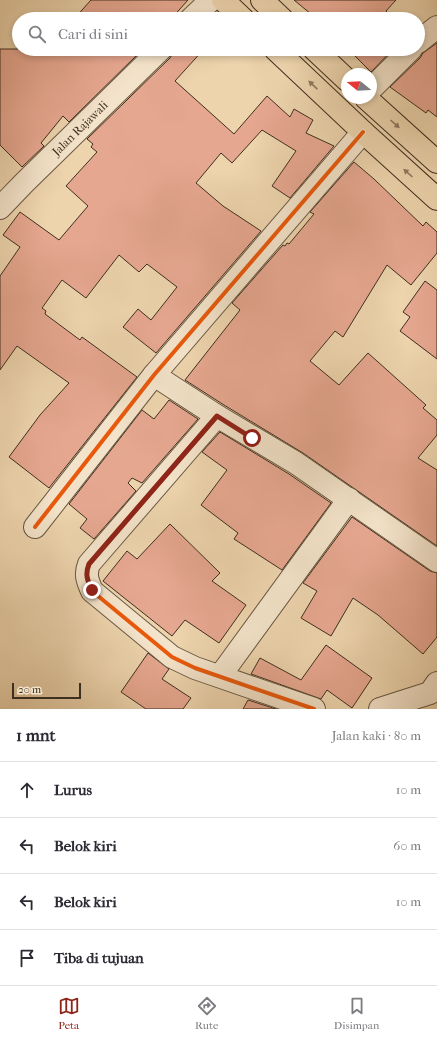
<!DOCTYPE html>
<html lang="id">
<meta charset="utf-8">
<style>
:root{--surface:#fff;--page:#f2f2f3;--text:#2b2b33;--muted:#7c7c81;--line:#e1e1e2;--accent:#8f2418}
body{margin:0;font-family:"IM FELL French Canon",serif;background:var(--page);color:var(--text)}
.compass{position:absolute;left:341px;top:68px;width:36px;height:36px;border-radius:50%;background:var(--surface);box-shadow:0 2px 6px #0003;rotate:288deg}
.scale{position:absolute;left:12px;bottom:10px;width:69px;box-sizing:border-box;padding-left:4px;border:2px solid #3e2f1f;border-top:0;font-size:11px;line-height:14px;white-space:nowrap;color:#3e2f1f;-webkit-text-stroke:3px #f3e3ca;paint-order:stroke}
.stop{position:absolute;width:12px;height:12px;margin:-9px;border:3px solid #8f2418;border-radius:50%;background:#fff}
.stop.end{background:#8f2418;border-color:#fff;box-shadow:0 1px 4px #0008}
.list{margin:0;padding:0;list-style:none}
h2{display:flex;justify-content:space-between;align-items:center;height:52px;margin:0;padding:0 16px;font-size:17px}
h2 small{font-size:13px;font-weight:400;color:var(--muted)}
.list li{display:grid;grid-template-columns:26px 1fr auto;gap:12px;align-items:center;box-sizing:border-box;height:56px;padding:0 16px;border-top:1px solid var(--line)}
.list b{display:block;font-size:15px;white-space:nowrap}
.list em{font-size:13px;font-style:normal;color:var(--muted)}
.icon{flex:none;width:22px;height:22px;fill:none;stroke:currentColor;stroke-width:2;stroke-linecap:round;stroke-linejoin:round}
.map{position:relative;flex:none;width:437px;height:709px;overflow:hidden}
.search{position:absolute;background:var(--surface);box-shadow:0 2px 6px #0003;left:12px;right:12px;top:12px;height:44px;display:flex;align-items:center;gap:10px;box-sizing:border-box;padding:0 14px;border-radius:22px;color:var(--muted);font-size:15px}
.sheet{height:276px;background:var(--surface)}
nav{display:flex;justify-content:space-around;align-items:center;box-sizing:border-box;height:56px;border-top:1px solid var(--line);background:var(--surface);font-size:11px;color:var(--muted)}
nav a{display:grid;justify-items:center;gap:2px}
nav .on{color:var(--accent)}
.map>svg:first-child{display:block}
.building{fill:#e6a790;stroke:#3e2f1f}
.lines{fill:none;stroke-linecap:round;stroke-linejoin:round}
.street-casing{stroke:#6a5842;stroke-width:24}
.highway-casing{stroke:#3e2f1f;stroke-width:24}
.street{stroke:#f3e3ca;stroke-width:22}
.highway{stroke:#edd4ad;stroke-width:22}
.cycleway-casing{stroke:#f3e3ca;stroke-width:6}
.cycleway{stroke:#e8590c;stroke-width:4}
.oneway{fill:#8d795f}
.route{stroke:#8f2418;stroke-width:5}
.labels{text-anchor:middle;stroke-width:3;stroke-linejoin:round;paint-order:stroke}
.street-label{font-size:12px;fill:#3e2f1f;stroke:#f3e3ca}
</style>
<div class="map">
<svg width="437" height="709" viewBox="0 0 437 709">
<rect width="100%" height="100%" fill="#edd4ad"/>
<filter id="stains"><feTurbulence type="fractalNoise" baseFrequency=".005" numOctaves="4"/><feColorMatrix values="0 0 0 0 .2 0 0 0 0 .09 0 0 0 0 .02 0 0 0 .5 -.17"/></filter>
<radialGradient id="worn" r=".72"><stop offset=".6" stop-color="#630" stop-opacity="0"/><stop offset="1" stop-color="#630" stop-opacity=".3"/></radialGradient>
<!-- building -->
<g class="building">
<path d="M91 0H188L171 19H74Z"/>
<path d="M294 0H396L386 11 394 19H317Z"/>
<path d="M437 43V117L428 110 426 113 390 87 420 58 423 53Z"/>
<path d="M0 49H143L69 122 63 116 41 143 44 146 22 167 0 145Z"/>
<path d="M173 49H204L175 81 234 134 267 96 290 117 294 109 313 120 306 133 334 146 290 198 272 186 296 151 262 130 232 163 221 153 196 183 223 206 261 231 156 353 123 327 138 309 151 320 177 287 147 264 139 272 119 255 86 298 62 280 42 308 46 311 45 314 80 340 82 337 137 377 49 488 9 457 40 415 69 383 17 346 0 370V276L20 247 3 235 20 212 59 240 88 206 66 186 97 152 91 147 93 144 87 139 170 58 173 53Z"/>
<path d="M352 49H393L371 72 355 56 357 54Z"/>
<path d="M354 162 374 179 423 226 426 222 437 232V253L411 285 387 265 343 337 335 331 310 361 339 385 368 353 426 405 423 408 437 420V435L418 458 437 470V546L303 453 224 405 185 380 240 310 232 303 283 245 285 246 287 243 289 244 314 214 310 212Z"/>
<path d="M425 281 437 290V359L400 331 410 317 403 312Z"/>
<path d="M169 400 198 419 142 483 132 478 128 483 136 491 94 539 80 528 87 519 69 504 142 410 154 419Z"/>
<path d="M220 432 289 474 331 503 282 570 234 539 238 533 201 505 227 470 202 452Z"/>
<path d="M352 517 430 571 437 573V637L423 654 378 615 353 598 331 636 301 618 317 591 303 583Z"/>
<path d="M170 524 220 573 212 581 246 605 219 643 185 620 172 636 103 581 127 551 137 559Z"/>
<path d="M326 645 372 678 352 708 327 690 321 699 251 674 260 658 301 680Z"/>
<path d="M148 653 169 669 162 679 191 698 183 709H146L121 692Z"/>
<path d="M248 700 276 709H243Z"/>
</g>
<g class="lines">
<defs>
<g id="street">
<path d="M191 19 211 0"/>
<path d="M418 42 437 27"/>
<path d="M371 89 411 49"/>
<path id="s1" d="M0 208 24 183 161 49"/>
<path d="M154 375 217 416 296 463 437 561"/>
<path d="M217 416 89 564C85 574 87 580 92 591L172 657 195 668 314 709"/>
<path d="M35 527 154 375 363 132"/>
<path d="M220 676 349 499"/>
<path d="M380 709 430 693 437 683"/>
</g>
<g id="highway">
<path d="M223 0 243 19"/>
<path d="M262 0 282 19"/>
<path d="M275 49 363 132 437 199"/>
<path d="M314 49 347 80"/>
<path d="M366 98 437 162"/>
</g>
</defs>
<!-- street casing -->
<use href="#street" class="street-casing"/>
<!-- highway casing -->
<use href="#highway" class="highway-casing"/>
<!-- street -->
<use href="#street" class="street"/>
<!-- highway -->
<use href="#highway" class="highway"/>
<defs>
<g id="cycleway">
<path d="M217 416 89 564C85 574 87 580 92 591L172 657 195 668 314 709"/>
<path d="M35 527 154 375 363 132"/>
</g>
</defs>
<!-- cycleway casing -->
<use href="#cycleway" class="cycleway-casing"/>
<!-- cycleway -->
<use href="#cycleway" class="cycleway"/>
</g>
<!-- one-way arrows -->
<defs><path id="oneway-solid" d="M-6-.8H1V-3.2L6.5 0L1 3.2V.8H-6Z"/></defs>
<g class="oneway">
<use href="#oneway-solid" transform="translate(313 85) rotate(-137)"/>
<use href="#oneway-solid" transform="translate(395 124) rotate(42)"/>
<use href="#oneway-solid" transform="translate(408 173) rotate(-138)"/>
</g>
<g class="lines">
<!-- route -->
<path class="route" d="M92 590C87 580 85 574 89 564L217 416 252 438"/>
</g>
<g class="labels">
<!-- street labels -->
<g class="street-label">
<text dy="4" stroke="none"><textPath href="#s1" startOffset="113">Jalan Rajawali</textPath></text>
</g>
</g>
<rect width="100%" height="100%" filter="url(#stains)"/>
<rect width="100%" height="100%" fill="url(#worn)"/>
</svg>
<svg class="compass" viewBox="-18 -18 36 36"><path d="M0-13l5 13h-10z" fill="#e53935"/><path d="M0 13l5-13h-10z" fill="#7c7c81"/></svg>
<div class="scale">20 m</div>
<div class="stop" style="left:252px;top:438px"></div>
<div class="stop end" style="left:92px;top:590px"></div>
<div class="search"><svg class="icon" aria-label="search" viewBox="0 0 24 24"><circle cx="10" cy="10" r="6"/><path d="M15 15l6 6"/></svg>Cari di sini</div>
</div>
<section class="sheet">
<h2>1 mnt<small>Jalan kaki · 80 m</small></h2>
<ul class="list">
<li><svg class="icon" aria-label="ahead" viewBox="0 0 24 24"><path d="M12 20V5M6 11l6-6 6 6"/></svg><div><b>Lurus</b></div><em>10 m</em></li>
<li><svg class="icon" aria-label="left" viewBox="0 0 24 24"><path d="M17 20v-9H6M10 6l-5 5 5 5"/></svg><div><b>Belok kiri</b></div><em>60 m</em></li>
<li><svg class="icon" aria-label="left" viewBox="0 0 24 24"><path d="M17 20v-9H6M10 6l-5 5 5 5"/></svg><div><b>Belok kiri</b></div><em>10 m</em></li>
<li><svg class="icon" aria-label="arrive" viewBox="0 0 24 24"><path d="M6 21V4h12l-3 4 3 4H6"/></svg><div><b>Tiba di tujuan</b></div></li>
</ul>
</section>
<nav>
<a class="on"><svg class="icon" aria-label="map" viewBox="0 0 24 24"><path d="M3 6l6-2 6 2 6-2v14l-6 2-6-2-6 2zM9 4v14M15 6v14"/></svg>Peta</a>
<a><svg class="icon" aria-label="directions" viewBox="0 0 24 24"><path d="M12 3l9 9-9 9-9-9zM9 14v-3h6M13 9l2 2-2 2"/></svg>Rute</a>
<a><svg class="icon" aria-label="saved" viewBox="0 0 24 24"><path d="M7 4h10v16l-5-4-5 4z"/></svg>Disimpan</a>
</nav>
